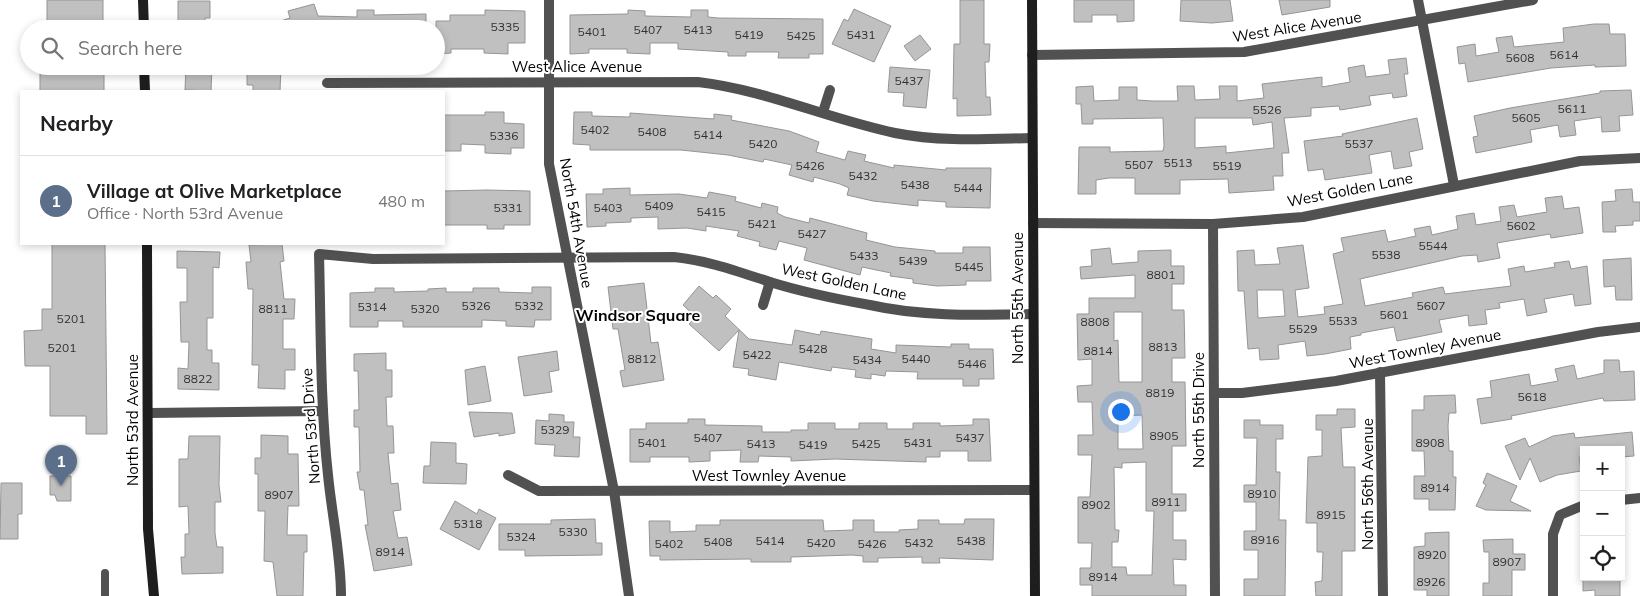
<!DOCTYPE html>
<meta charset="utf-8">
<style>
:root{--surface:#fff;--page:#f2f2f2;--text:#202124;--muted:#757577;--line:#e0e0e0;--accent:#2563eb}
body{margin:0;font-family:Mulish,sans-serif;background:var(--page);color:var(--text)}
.controls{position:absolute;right:15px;bottom:15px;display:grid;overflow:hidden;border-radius:0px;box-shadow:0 2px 8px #0003}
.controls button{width:45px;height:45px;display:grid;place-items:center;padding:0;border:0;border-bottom:1px solid var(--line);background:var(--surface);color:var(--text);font:25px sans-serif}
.you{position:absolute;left:1120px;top:411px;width:18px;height:18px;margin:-12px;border:4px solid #fff;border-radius:50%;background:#1a73e8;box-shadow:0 0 0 8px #1a73e833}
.badge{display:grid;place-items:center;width:32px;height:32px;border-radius:50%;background:var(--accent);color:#fff;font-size:16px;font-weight:700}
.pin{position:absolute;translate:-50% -41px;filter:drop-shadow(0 1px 2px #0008)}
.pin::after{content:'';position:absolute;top:26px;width:18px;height:15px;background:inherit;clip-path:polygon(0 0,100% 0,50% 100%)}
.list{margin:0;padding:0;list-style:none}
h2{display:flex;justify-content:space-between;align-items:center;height:65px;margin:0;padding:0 20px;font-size:21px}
h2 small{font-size:16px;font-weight:400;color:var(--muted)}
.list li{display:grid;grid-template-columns:32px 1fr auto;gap:15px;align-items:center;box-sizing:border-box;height:90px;padding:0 20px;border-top:1px solid var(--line)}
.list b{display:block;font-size:19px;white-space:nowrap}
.list p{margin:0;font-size:16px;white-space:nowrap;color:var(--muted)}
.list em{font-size:16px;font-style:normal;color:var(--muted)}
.icon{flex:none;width:28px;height:28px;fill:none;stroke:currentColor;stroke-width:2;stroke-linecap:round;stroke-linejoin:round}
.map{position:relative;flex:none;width:1640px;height:596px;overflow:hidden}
.search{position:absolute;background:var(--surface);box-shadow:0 2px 8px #0003;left:20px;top:20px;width:425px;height:55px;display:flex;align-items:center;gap:12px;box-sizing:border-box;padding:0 18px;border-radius:28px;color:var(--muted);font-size:19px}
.panel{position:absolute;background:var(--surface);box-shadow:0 2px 8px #0003;left:20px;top:90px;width:425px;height:155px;border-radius:0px}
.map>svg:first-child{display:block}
.building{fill:#c0c0c0;stroke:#959595;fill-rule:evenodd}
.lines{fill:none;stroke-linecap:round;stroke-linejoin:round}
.lane{stroke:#515151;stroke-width:8}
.street{stroke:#515151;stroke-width:10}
.secondary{stroke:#1e1e1e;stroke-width:10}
.labels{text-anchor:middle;stroke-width:4;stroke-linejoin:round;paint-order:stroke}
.number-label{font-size:12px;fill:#303030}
.street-label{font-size:15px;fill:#000;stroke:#fff}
.neighbourhood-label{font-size:16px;font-weight:bold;fill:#000;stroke:#fff}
</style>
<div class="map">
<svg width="1640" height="596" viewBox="0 0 1640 596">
<rect width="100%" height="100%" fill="#fff"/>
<!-- building -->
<g class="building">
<rect x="47" y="0" width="56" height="29"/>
<path d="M960 0H984V44H990L989 62H985L986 97H990L991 115 957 116V98L953 99 954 44H960Z"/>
<path d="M1074 0H1134V21L1117 22V15H1092V22H1074Z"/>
<path d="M1181 0H1230L1233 21 1212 23 1180 21Z"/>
<path d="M1279 0H1330V7L1282 15Z"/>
<path d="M178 1H210V18H205V29H178Z"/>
<path d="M314 4 318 16 357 17V10H374V15L426 14V29H265V26L290 18 288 11Z"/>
<path d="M854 9 891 26 874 62 832 44 844 19 848 21Z"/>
<path d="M485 10 525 11V43H508V54L484 53V49H451V53L436 54V21H450V15H485Z"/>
<path d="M628 10 645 11V16L691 17V10H708V17L718 18 823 19V54H809V58H778L779 52H746V56H728V52L678 49V43H650V54L627 53V49H589V53L570 54V15L628 14Z"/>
<path d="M1594 24H1609L1610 34H1625L1626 66 1595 67V65L1551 68 1468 82 1465 63 1459 64 1457 47 1475 44 1476 56 1499 52 1496 38 1512 36 1514 47 1564 42 1563 28Z"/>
<path d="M920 35 931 49 915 61 904 46Z"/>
<path d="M1406 58 1408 74H1404L1407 96 1393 98 1392 93 1369 96 1371 105 1340 110 1339 106 1311 108V116L1284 118 1289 153H1282L1283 176H1273L1274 190 1229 193 1228 179 1180 180V194H1135V178H1109L1096 180V194H1078L1079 147H1110V152L1163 151 1164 146 1163 118 1093 119V124H1082L1081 104H1076V87L1093 86 1094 101 1119 100V87H1137V100L1153 101H1178L1177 86H1194L1195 100 1220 99 1219 86H1237V101L1264 98 1262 84 1322 77V87L1350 82 1348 68 1364 65 1366 77 1390 74 1388 60ZM1195 118H1252L1253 125 1272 122 1274 148 1226 153V146L1195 148Z"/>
<rect x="40" y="66" width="64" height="25"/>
<path d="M186 66H212L211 91 185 90Z"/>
<path d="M247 66H281L280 91H253V85H247Z"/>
<path d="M890 67 930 70 926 108 903 106 904 93 888 92Z"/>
<path d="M1631 90 1633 115 1619 116 1620 131 1602 132 1601 117 1574 121 1576 135 1560 137 1558 125 1530 130 1532 142 1476 153 1473 137 1478 136 1474 116 1510 108 1600 93V91Z"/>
<path d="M485 112H504V123L524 124V148H511V154L485 153V145L461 144V151H444V115H485Z"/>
<path d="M574 112H592V116L630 117V113L714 119V114L732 116 731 120 789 131 819 142 816 152 845 160 848 151 866 155 864 161 894 168V165L946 170V168H991L990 208 946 207V202L918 200V206L873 201 847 195 849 188 840 184 814 177 813 182 789 175 792 165 764 159 763 162 728 155 681 150H590V145L573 144Z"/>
<path d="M1417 118 1423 149 1409 152 1412 166 1394 169 1391 151 1369 155 1372 173 1325 180 1323 169 1308 171 1304 141 1343 136 1342 134Z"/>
<path d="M630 188V195L679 194 707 198 709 192 736 197 735 201 761 208 762 203 778 207 777 213 785 217 809 223 810 218 867 233 866 240 895 247 935 251V253H963V247H990L991 281H966V285L937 286 913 283V279L890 276 891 273 862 267 860 275 804 260 807 248 779 241 776 250 759 246 760 242 737 236 739 231 706 226V231L687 228 658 229V217L631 218V222L606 223V226L587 227 586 194H603V189Z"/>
<path d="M1632 189 1633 202H1640V221H1633V225L1615 226 1616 232H1603L1602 202 1616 201 1615 190Z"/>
<path d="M487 190 530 191V225H504V229H487V225H444V191Z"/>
<path d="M1562 196 1564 209 1579 207 1583 233 1551 238 1550 234 1497 243 1500 258 1478 262 1477 255 1462 256 1360 279 1365 306 1413 297 1412 293 1443 287 1445 294 1511 286 1508 269 1524 266 1525 272 1555 267 1554 263 1569 261 1571 269 1587 266 1591 304 1575 306 1573 294 1544 299 1547 312 1527 316 1524 299 1499 303 1500 308 1485 310 1487 324 1469 326 1468 315 1439 320 1442 332 1397 341 1394 327 1361 333V335L1350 337 1351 349 1325 354 1307 356 1305 341 1278 345 1279 359 1260 360 1259 348 1248 349 1244 291H1238L1237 251 1254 250 1255 265 1280 264 1277 248 1303 245 1309 288 1295 290 1298 317 1325 314 1324 307 1343 304 1333 254 1344 251 1341 238 1385 230 1388 242 1416 236 1414 229 1430 226 1432 235 1458 229 1456 216 1474 213 1476 225 1501 221 1499 207 1514 205 1517 217 1547 212 1545 198ZM1257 290H1283L1285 316 1258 318Z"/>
<path d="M52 244H105L107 434H86V416H50V366H25L24 331 42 330V309H52Z"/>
<path d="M282 244 284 261 280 262 284 299H295L294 319H283V349H295V370H285V389L258 388 259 365H252L253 289H248L246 262H251L249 245Z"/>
<path d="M1110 248 1112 264 1138 262V251L1171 250V266H1184V284H1172V310H1184L1185 358H1172V382H1185L1186 446H1172V494H1186V511H1173V540H1186V560L1173 559 1174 585H1186V596H1092V585H1080V568H1091L1092 543H1078V497H1090L1092 455H1078V435H1093L1092 402H1078L1077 386 1092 385V359L1078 360 1077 314H1089V298H1135V275L1081 279 1080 267 1092 266 1091 250ZM1114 312H1142V382H1119L1118 340 1114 341ZM1142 415 1143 449H1118V416ZM1146 462V511H1154L1152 575H1127L1126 567H1112V542H1118L1119 530H1115L1114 467 1122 468V463Z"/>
<path d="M177 251 220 252 219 268 213 267V318H207V350H212V363H219V390L178 389V368L188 369 189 342H181L180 302H187V268H177Z"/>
<path d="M1631 258 1632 300H1616L1615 286 1604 287 1603 260Z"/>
<path d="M644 283 651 343 658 342 664 380 623 387 620 371 625 370 618 329H613L608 287Z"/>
<path d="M699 286 713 298 716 295 731 309 725 316 749 339 792 345 795 330 820 335 821 331 872 339 871 349 896 353V345L951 347V344H969V349H993L994 379H979V386H963V379H917L918 372 886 371 885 376 871 374V379L855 377 856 370 832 367 831 371 779 362 776 380 748 375 749 369 733 367 739 330 719 351 689 324 696 317 683 305Z"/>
<path d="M532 287H551V320H535L534 327 506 326V321L482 320V327H403V321H378V327H350V293L375 292V288H394V292L428 291V289L446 288V292H473V288H499V292L532 293Z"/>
<path d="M557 351 559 370 549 372 552 392 524 396 518 357Z"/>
<path d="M386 353V370H392V397H386L387 426H393L394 453H388L391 484 398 483 401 510 393 511 398 538 407 537 412 565 374 571 365 525H368L364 490H360L357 472H360L359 427H354V410H359L358 371H354V354Z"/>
<path d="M1604 360H1619L1620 372 1634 371 1635 400 1604 401 1603 398 1511 416 1512 419 1481 424 1477 399 1492 397 1490 381 1529 374 1531 386 1558 381 1555 369 1574 365 1577 379 1604 373Z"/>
<path d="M485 366 491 401 468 405 465 370Z"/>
<path d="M1455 395 1456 413H1449L1448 426 1449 451H1453V477H1456L1455 510H1429V499H1414V476H1425L1424 451H1412V410H1424V396Z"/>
<path d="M1337 409H1355V427L1341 428 1343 467H1355V551H1342V596H1316L1315 582 1322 581 1323 552H1317V523H1306L1308 457 1322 456V430H1316V415H1337Z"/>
<path d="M469 412 512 413 515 433 499 436V433L474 437Z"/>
<path d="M549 414 564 415V422H574L573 437H580L579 457 554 456 555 445 535 444 536 420 549 421Z"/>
<path d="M688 419H705V425L762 426V432H791V430H808V423H835V429H859V423H887V429H913V423H940V426L973 425V419H989L991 461H968V451H940V457H926V462L835 459 791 461V457L759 456 758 462H740L741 450 710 451V461L689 462V457H650V462H630V429H646V423H688Z"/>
<path d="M1244 420H1260V425H1283V439H1276V472H1280L1279 520H1286L1285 596H1244V579H1258V550H1244V531H1256V502H1244V485H1256L1257 438H1244Z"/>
<path d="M1632 432 1634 456 1621 457V450H1584V456L1579 457 1581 471 1557 475 1540 482 1530 458 1520 480 1505 446 1525 438 1529 447 1553 436 1574 433 1575 438Z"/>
<path d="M261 435 288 436V454H298L299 506H288L287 535H307V552H304L303 596H277L273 562 264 561 265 511H258V474H255V458H261Z"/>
<path d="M189 436H220L219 485 221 502H215V533L217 547H223V573L182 574 181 557H185V534H189L188 506 179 507V459H188Z"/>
<path d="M431 442 456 443V463L467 464 466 484 423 483 424 466H430Z"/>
<path d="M1487 473 1517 486 1510 501 1531 511 1486 510 1476 506 1486 485 1483 483Z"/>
<path d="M50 476H71V501H57L55 495H50Z"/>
<path d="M1 483H22V514H18V539H0Z"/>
<path d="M455 501 477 514 479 509 496 518 479 550 440 529Z"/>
<path d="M595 519 596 543H602V555L525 556V550H499V524H551V520Z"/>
<path d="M965 519H994L993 560 939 558 940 563H922V557L878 558V562H863V556L852 555 791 557V562H751V559L660 560V556H650L649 521H670V532L696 531V525H720V520H823L824 531 853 530V520H874V532H899V530L918 529V520H939V524H964Z"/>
<path d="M1449 532V596H1427V590H1414V547L1425 546V533Z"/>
<path d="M1513 539V554H1525V570H1512V596H1483V583H1489V552H1484L1483 540Z"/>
<path d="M1583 577H1620V596H1595V590L1583 591Z"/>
</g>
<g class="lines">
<!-- lane -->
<path class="lane" d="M105 596V573"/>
<!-- street -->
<g class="street">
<path d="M549 0V164L614 491 629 596"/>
<path d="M1418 0 1454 185"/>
<path d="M1032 55 1244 52 1533 0"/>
<path d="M327 83 698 82C766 90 828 119 895 133 940 142 986 139 1032 138"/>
<path d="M823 112 830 90"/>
<path d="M1033 223 1213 224 1303 217 1580 161 1640 158"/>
<path d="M1213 224 1215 596"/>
<path d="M763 305 770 282"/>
<path d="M1380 372 1383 596"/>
<path d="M1214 393H1242L1336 381 1598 332 1640 327"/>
<path d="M149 413 323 411"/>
<path d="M508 475 539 491 1034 490"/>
<path d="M1621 500 1640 498"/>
<path d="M341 596C341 555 332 516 328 475 320 402 321 328 319 254L373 259 674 257C710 261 736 271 770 282 802 292 836 299 870 305 923 317 979 315 1033 314"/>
<path d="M1553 596V534L1560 515 1584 505"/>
</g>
<!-- secondary -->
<g class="secondary">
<path d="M143 0 144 29"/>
<path d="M1032 0 1035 596"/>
<path d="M144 66 145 91"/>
<path d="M147 244 148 529 154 596"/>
</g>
</g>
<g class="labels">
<!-- number labels -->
<g class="number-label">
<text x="505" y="31">5335</text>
<text x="648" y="34">5407</text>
<text x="698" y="34">5413</text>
<text x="592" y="36">5401</text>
<text x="749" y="39">5419</text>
<text x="861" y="39">5431</text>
<text x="801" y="40">5425</text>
<text x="1564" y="59">5614</text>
<text x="1520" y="62">5608</text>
<text x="909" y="85">5437</text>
<text x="1572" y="113">5611</text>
<text x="1267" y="114">5526</text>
<text x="1526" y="122">5605</text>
<text x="595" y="134">5402</text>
<text x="652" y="136">5408</text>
<text x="708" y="139">5414</text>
<text x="504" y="140">5336</text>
<text x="763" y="148">5420</text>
<text x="1359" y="148">5537</text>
<text x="1178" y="167">5513</text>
<text x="1139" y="169">5507</text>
<text x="810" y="170">5426</text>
<text x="1227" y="170">5519</text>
<text x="863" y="180">5432</text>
<text x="915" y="189">5438</text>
<text x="968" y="192">5444</text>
<text x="659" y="210">5409</text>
<text x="508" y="212">5331</text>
<text x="608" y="212">5403</text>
<text x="711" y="216">5415</text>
<text x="762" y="228">5421</text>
<text x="1521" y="230">5602</text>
<text x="812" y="238">5427</text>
<text x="1433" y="250">5544</text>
<text x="1386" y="259">5538</text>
<text x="864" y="260">5433</text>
<text x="913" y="265">5439</text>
<text x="969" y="271">5445</text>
<text x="1161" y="279">8801</text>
<text x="476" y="310">5326</text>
<text x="529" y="310">5332</text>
<text x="1431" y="310">5607</text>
<text x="372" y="311">5314</text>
<text x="273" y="313">8811</text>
<text x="425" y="313">5320</text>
<text x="1394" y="319">5601</text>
<text x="71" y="323">5201</text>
<text x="1343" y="325">5533</text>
<text x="1095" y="326">8808</text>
<text x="1303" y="333">5529</text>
<text x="1163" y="351">8813</text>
<text x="62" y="352">5201</text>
<text x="813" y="353">5428</text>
<text x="1098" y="355">8814</text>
<text x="757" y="359">5422</text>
<text x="642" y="363">8812</text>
<text x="916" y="363">5440</text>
<text x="867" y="364">5434</text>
<text x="972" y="368">5446</text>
<text x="198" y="383">8822</text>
<text x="1160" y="397">8819</text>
<text x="1532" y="401">5618</text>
<text x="555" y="434">5329</text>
<text x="1164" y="440">8905</text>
<text x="708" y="442">5407</text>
<text x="970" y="442">5437</text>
<text x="652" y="447">5401</text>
<text x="918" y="447">5431</text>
<text x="1430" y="447">8908</text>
<text x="761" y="448">5413</text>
<text x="866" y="448">5425</text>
<text x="813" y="449">5419</text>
<text x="1435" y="492">8914</text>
<text x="1262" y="498">8910</text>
<text x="279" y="499">8907</text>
<text x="1166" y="506">8911</text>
<text x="1096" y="509">8902</text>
<text x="1331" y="519">8915</text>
<text x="468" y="528">5318</text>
<text x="573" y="536">5330</text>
<text x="521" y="541">5324</text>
<text x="1265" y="544">8916</text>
<text x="770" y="545">5414</text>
<text x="971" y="545">5438</text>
<text x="718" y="546">5408</text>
<text x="821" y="547">5420</text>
<text x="919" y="547">5432</text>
<text x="669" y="548">5402</text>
<text x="872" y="548">5426</text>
<text x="390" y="556">8914</text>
<text x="1432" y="559">8920</text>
<text x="1507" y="566">8907</text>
<text x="1103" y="581">8914</text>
<text x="1431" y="586">8926</text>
</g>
<!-- street labels -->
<g class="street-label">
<text transform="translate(1297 27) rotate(-9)" y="5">West Alice Avenue</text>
<text x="577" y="72">West Alice Avenue</text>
<text transform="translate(1350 190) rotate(-11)" y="5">West Golden Lane</text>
<text transform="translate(576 223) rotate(80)" y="5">North 54th Avenue</text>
<text transform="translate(844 282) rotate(12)" y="5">West Golden Lane</text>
<text transform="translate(1018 298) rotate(-90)" y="5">North 55th Avenue</text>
<text transform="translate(1425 349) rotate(-11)" y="5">West Townley Avenue</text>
<text transform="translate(1199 410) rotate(-90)" y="5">North 55th Drive</text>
<text transform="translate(133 420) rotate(-90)" y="5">North 53rd Avenue</text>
<text transform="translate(311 426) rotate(-94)" y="5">North 53rd Drive</text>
<text x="769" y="481">West Townley Avenue</text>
<text transform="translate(1368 484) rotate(-90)" y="5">North 56th Avenue</text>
</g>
<!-- neighbourhood labels -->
<g class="neighbourhood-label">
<text x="638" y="321">Windsor Square</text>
</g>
</g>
</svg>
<div class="controls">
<button>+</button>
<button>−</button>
<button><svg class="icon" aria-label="locate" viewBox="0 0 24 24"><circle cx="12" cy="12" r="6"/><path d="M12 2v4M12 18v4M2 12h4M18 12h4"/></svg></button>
</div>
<div class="you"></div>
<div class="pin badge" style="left:61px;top:486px;background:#5c6f8a">1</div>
<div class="search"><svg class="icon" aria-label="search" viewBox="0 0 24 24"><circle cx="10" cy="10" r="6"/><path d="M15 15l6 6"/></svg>Search here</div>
<section class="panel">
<h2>Nearby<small></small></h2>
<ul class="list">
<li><span class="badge" style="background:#5c6f8a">1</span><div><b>Village at Olive Marketplace</b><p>Office · North 53rd Avenue</p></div><em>480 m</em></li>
</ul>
</section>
</div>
